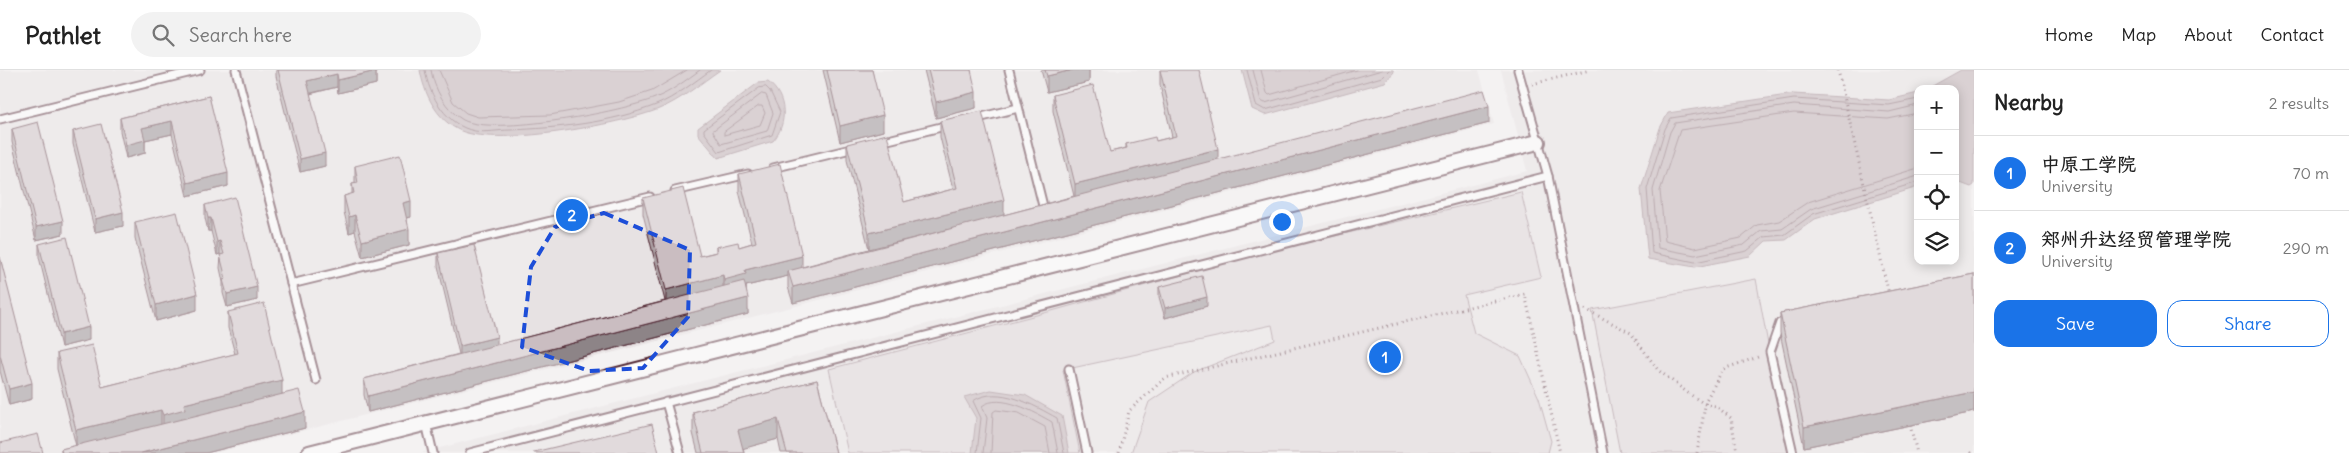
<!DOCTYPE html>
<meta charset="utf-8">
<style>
:root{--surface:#fff;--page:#f2f2f2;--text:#222;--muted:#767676;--line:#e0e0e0;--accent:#1a73e8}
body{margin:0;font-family:Delius,"LXGW WenKai TC",sans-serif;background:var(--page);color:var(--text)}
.controls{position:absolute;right:15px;top:15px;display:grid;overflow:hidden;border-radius:10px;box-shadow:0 2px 12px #0003}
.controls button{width:45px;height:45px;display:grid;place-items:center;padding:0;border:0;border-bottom:1px solid var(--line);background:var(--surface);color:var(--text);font:25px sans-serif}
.you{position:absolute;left:1281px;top:151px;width:18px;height:18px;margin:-12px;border:4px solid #fff;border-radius:50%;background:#1a73e8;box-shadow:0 0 0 8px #1a73e833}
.badge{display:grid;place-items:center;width:32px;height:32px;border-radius:50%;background:var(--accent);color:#fff;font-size:16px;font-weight:700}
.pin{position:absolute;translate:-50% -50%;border:2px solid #fff;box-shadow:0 1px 5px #0006}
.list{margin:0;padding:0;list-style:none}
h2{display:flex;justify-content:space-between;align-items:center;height:65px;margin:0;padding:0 20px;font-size:21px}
h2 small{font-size:16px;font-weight:400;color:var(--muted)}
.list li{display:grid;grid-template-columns:32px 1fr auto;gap:15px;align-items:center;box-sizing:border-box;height:75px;padding:0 20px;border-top:1px solid var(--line)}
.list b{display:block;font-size:19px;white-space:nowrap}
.list p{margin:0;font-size:16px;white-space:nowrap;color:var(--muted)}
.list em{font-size:16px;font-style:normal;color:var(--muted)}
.actions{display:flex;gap:10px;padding:15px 20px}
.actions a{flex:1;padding:11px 0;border:1px solid var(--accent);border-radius:15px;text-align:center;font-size:18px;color:var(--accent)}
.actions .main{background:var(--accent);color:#fff}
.icon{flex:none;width:28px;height:28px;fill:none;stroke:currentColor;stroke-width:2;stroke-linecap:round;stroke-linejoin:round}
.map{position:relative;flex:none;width:1974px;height:383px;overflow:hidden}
header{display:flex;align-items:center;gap:30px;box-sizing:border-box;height:70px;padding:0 25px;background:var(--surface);border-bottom:1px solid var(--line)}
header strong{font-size:24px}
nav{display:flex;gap:28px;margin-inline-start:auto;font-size:18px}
.search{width:350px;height:45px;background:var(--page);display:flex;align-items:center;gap:12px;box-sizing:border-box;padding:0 18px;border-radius:28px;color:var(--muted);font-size:19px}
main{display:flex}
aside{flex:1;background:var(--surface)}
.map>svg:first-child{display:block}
.built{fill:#e7e2e3;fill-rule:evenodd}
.green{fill:#dbd2d5;stroke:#927880}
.water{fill:#baa9ae;stroke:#8d727a}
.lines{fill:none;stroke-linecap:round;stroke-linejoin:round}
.shore{stroke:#77565f;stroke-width:1}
.service-casing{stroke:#4a1f2b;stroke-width:11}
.minor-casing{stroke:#4a1f2b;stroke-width:18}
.path{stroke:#4a1f2b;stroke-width:3;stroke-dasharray:1 4;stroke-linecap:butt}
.service{stroke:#fff;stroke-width:7}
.minor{stroke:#fff;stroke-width:14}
.wall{fill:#aea3a6;stroke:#4a1f2b}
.shaded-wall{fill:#8d8487;stroke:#4a1f2b}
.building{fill:#cabdc1;stroke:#4a1f2b}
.marked{fill:none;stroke:#1d4ed8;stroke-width:4;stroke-dasharray:10 6;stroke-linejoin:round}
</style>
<header>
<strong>Pathlet</strong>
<div class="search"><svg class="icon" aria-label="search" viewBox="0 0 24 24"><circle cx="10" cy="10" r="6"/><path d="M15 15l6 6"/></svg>Search here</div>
<nav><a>Home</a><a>Map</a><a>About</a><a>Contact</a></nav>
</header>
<main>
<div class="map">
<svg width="1974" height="383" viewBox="0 0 1974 383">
<rect width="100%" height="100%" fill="#f4f2f2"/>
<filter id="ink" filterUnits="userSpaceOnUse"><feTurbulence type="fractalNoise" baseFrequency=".02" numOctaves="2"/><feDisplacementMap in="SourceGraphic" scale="10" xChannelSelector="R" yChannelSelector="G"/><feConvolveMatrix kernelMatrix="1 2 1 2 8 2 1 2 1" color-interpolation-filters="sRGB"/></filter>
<g filter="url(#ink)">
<!-- built -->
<g class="built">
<path d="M0 0H1479L1494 54 796 236 215 383H0Z"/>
<path d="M1501 0H1974V383H420L1527 101ZM1918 19H1955V191H1918Z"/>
</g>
<!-- green -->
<g class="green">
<path d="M1521 122 1541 207 1464 225 1474 263 1520 286 1539 328 1551 371 1548 383H1131L1149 332 1194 302 1275 270 1272 255 1063 300 1080 383H848L829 299 1048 242 1255 185Z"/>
<path d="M1756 209 1788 383H1620L1592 240Z"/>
</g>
<!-- water -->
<g class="water">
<path d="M420 0H720C701 13 681 30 659 39 622 54 491 79 457 59 436 48 424 23 420 0Z"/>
<path d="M1242 0H1393L1394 2 1385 12 1265 45 1252 39Z"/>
<path d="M1961 0H1974V115L1971 117 1955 111V19H1927Z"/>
<path d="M768 12C787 26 788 54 773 71L718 88 698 64V58L758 13Z"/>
<path d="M1918 23V117L1815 149 1786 170 1766 171 1750 186 1695 197 1648 189 1641 119 1660 58 1668 43 1794 24 1889 30Z"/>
<path d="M991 320 1025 325 1062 346 1069 383H972L976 348 964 327Z"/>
</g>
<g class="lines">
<!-- shore -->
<g class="shore">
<path d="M425 0C429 26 447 56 475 61 486 63 499 60 510 60 559 58 610 53 656 35 676 27 694 12 711 0"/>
<path d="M431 0C434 19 446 40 463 50 494 66 621 42 655 28 671 22 686 10 700 0"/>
<path d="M439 0 453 32 466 43 478 47 550 45 619 32 652 21 687 0"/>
<path d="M1247 0 1256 35 1265 40 1382 7 1389 0"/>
<path d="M1253 0 1261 31 1265 33 1382 0"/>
<path d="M1261 0 1267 23 1269 25 1357 0"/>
<path d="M766 17 770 21 780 42 772 65 719 82 704 62V59L759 18Z"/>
<path d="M762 24 766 25 773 43 767 61 721 74 713 61Z"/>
<path d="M1918 29 1889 35 1794 29 1671 48 1665 59 1647 119 1652 183 1695 192 1747 181 1764 167 1784 165 1813 144 1918 112"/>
<path d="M1918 35 1889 42 1794 35 1675 53 1670 62 1653 120 1658 178 1695 185 1744 175 1761 161 1782 159 1811 139 1918 106"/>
<path d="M759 36H762L765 43 760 55 724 65V62Z"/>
<path d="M1918 43 1888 49 1794 43 1680 60 1660 121 1665 171 1695 178 1741 168 1757 155 1779 151 1808 132 1918 98"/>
<path d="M977 383 981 348 973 331C998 314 1035 336 1057 348L1064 383"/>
<path d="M983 383 987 348 982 336C1000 322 1036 343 1052 352L1058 383"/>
<path d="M991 383 993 342 996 340 1019 343 1045 357 1050 383"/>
</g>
<defs>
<g id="service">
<path d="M236 0 316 310"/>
<path d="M1009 0 1043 136"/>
<path d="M1518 0 1548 106 1603 383"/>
<path d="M0 49 200 0"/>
<path d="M974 49 1018 38"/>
<path d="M880 72 949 55"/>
<path d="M773 98 855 78"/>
<path d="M675 121 748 104"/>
<path d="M291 214 650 127"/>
<path d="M1788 251 1780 253 1770 282 1793 383"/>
<path d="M1069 299 1087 383"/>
<path d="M666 332 680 383"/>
<path d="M426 353 433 383"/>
<path d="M470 383 1548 106"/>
</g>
<path id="minor" d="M309 383 1538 72"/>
</defs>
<!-- service casing -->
<use href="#service" class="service-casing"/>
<!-- minor casing -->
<use href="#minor" class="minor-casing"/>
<!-- path -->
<g class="path">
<path d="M1838 0 1889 225"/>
<path d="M1532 14 1590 0"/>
<path d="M1585 239 1631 263 1658 300 1688 323 1706 335 1716 336 1731 348 1737 383"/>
<path d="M1910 355 1917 383"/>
<path d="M1119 383 1129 341 1165 308 1525 224 1560 383"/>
<path d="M1697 383 1706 330 1723 299 1761 286"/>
<path d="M1971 383 1974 379"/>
</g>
<!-- service -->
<use href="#service" class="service"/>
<!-- minor -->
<use href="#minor" class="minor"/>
</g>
<!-- wall -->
<g class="wall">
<path d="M276 0H376V14L338 23 337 17 310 24 325 96 300 102 276 6Z"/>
<path d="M823 0H872L883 61 840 72Z"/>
<path d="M924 0H971L976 38 936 48Z"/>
<path d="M1041 0H1089V12L1047 22Z"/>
<path d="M1160 0 1218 89 1489 53 793 233 788 217V206L746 216 748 244 368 342 364 325V309L459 284 438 196V183L497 275 665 231 643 144V128L700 186 716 182V177H739L752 173 739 121V104L802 197 869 179 847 90V74L904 132 953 119 940 67V51L1004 145 1074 126 1053 41V25L1110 82 1126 78V74L1156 71 1172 67 1160 15Z"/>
<path d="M209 26 228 116 187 126 172 64 145 70V83L126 88 120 61V48Z"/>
<path d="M12 59 63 164 36 170 12 72Z"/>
<path d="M73 61 123 156 95 162 73 74Z"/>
<path d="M355 96 411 147 407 148 409 175 362 187 355 161 349 163 344 142V126L352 124V114H355Z"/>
<path d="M205 135 257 230 227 237 223 223V212L220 198 221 185 220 184 217 185 211 161H208L205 148Z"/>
<path d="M135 152 197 240 156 251 135 168Z"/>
<path d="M39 174 89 270 61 277 39 187Z"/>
<path d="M0 187 32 329 9 335 0 301Z"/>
<path d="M1974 204V342L1804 377 1780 263V243Z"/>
<path d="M1159 217 1207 236 1165 248 1159 227Z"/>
<path d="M228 242 305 358 206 383H61V379L76 376 57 299V283L102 317 235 284 228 258Z"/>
<path d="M817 310 836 383H781L778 369 743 378 744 383H698L693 363V342Z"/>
</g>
<!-- shaded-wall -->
<g class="shaded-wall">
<path d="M1073 0H1089V12L1047 22V6Z"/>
<path d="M376 1V14L338 23V10Z"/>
<path d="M337 4V17L307 24V11Z"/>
<path d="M976 22V38L936 48V32Z"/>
<path d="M1489 36V53L793 233V217Z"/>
<path d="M883 45V61L840 72V56Z"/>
<path d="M172 51V64L145 70V83L126 88V75L142 58Z"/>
<path d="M1218 79V95L1075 130V114Z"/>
<path d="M325 83V96L300 102V89Z"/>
<path d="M228 103V116L187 126V113Z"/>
<path d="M1004 130V146L869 179V163Z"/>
<path d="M411 131V147L403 149V133Z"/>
<path d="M123 142V156L95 162V149Z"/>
<path d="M355 145V161L349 163V147Z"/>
<rect x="208" y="148" width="3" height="13"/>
<path d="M63 151V164L36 170V157Z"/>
<path d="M409 159V175L362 187V171Z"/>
<path d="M220 171V184L217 185V172Z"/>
<path d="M802 186V202L788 201V206L746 216V220L724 226V210L745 200Z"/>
<path d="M723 205V222L666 236V220Z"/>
<path d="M257 217V230L227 237V224Z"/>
<path d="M197 224V240L156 251V235Z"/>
<path d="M1207 227V236L1165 248V238Z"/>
<path d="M748 228V244L368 342V326Z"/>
<path d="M89 257V270L61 277V264Z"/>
<path d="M497 267V280L460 289V276Z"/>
<path d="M282 310V326L163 361V345L184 334Z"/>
<path d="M32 313V329L9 335V319Z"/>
<path d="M1974 322V342L1804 377V357Z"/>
<path d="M161 340V356L76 377V360Z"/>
<path d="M305 342V358L206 383H141Z"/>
<path d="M778 349V369L738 380V360Z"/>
</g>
<!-- building -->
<g class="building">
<path d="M278 0H376V1L338 10 337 4 307 11 325 83 300 89Z"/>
<path d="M827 0H872L883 45 840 56Z"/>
<path d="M928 0H971L976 22 936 32Z"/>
<path d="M1045 0H1073L1047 6Z"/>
<path d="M1160 0H1199L1218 79 1075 114 1053 25 1093 15 1110 82 1127 78 1126 74 1155 67 1156 71 1176 66Z"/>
<path d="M1484 20 1489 36 793 217 788 201Z"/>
<path d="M209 26 228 103 187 113 172 51 142 58 145 70 126 75 120 48Z"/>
<path d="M982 41 1004 130 869 163 847 74 887 64 904 132 957 118 940 51Z"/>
<path d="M38 52 63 151 36 157 12 59Z"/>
<path d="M101 54 123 142 95 149 73 61Z"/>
<path d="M400 85 411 131 403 133 409 159 362 171 355 145 349 147 344 126 354 123 352 114 358 113 355 96Z"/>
<path d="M780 94 802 186 745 200 746 204 724 210 723 205 666 220 643 128 683 118 700 186 717 182 716 177 738 172 739 177 756 172 739 104Z"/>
<path d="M235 127 257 217 227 224 223 210 226 209 220 185 224 184 220 171 217 172 211 148H208L205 135Z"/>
<path d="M177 142 197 224 156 235 135 152Z"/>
<path d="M67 167 89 257 61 264 39 174Z"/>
<path d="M474 175 497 267 460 276 438 183Z"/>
<path d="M0 187 32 313 9 319 0 285Z"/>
<path d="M1974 204V322L1804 357 1780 243Z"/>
<path d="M1202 206 1207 227 1165 238 1159 217Z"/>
<path d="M744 211 748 228 368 326 364 309Z"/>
<path d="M264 233 282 310 184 334 185 339 163 345 161 340 76 360 57 283 92 275 102 317 238 283 228 242Z"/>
<path d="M817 310 836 383H787L778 349 738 360 744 383H703L693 342Z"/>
<path d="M299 320 305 342 141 383H62L61 379Z"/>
<path d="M652 354 659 383H534V382Z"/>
<path d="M38 364 43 383H0V373Z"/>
</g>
</g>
<!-- marked area -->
<path d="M0 0H1974V383H0ZM604 143 690 180 688 247 643 298 589 301 522 277 531 197 555 157Z" fill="#f4f2f2" fill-opacity=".55" fill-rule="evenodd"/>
<path class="marked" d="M604 143 690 180 688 247 643 298 589 301 522 277 531 197 555 157Z"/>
</svg>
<div class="controls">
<button>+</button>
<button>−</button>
<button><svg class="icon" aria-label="locate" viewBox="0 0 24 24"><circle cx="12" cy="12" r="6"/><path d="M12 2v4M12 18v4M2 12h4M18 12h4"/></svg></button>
<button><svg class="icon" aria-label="layers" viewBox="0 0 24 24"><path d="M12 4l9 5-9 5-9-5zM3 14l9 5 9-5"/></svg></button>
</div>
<div class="you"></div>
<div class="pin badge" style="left:1385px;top:287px">1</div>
<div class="pin badge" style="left:572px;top:145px">2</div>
</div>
<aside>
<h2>Nearby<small>2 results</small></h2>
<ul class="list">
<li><span class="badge">1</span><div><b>中原工学院</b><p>University</p></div><em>70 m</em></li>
<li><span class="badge">2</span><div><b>郑州升达经贸管理学院</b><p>University</p></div><em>290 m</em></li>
</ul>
<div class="actions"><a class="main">Save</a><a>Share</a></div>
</aside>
</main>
